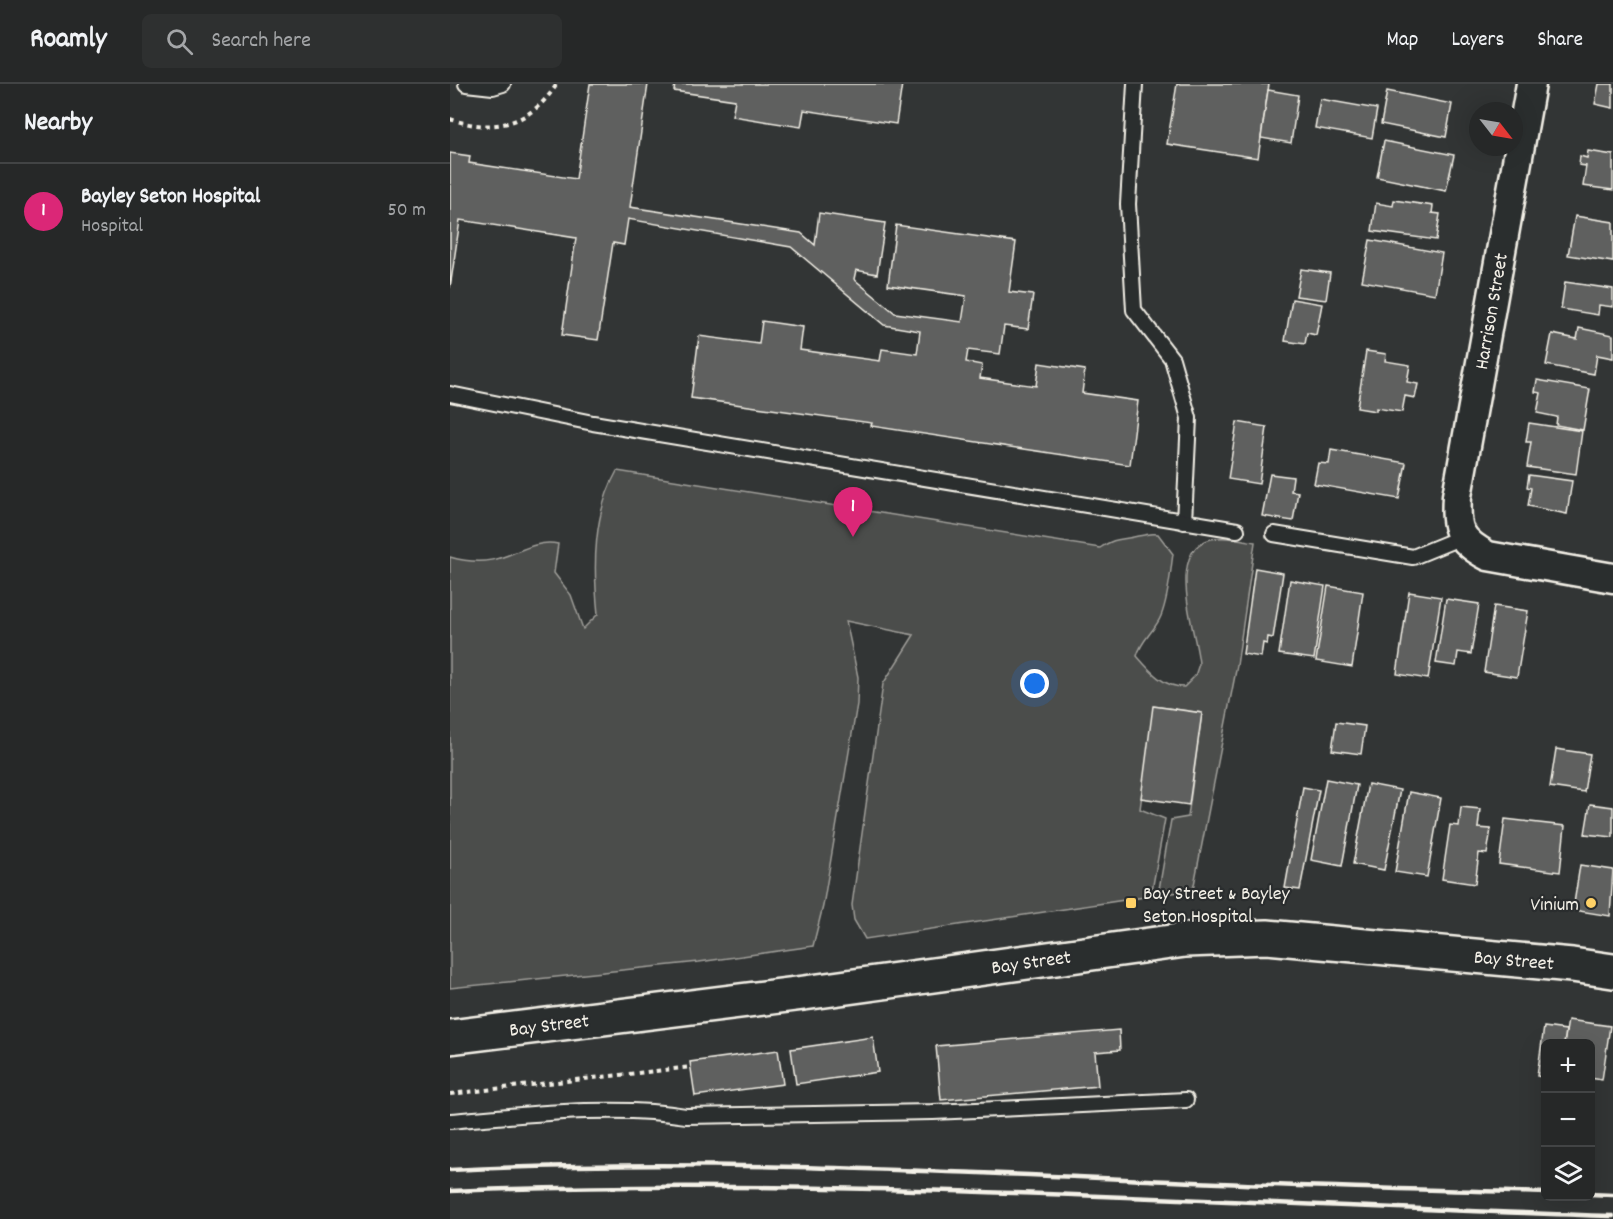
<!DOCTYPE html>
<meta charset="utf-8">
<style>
:root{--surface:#262828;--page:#2e3030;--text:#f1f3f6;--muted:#a4a6a8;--line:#424445;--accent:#db2777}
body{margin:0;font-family:Dekko,sans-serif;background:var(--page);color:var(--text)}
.controls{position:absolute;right:18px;bottom:18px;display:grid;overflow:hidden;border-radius:9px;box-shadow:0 6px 24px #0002}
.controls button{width:54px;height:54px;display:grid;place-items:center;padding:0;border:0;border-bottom:2px solid var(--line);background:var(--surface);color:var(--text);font:30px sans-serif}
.compass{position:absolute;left:1019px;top:18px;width:54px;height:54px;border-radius:50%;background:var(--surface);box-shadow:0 6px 24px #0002;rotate:121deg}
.you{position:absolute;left:585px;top:600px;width:21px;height:21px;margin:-15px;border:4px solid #fff;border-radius:50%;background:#1a73e8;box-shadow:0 0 0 9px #1a73e833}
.badge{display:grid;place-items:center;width:39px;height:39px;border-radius:50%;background:var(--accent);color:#fff;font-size:20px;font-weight:700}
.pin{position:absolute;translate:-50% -50px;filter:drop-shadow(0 2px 3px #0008)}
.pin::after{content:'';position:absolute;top:32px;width:21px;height:18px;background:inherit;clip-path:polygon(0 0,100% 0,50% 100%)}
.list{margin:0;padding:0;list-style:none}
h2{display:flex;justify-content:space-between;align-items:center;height:78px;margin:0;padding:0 24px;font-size:26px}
h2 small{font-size:20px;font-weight:400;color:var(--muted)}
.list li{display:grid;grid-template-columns:39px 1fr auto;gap:18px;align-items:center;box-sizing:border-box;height:96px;padding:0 24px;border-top:2px solid var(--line)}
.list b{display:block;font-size:22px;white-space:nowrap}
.list p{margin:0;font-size:20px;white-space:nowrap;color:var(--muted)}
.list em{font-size:20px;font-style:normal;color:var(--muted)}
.icon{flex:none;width:33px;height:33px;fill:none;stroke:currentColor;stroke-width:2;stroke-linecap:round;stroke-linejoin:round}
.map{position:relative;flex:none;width:1163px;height:1135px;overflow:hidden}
header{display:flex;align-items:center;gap:36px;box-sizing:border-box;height:84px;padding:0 30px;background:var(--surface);border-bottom:2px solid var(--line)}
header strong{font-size:28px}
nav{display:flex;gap:33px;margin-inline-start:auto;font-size:21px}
.search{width:420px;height:54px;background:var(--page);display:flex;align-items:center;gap:15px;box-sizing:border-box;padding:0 21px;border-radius:9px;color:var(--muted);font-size:22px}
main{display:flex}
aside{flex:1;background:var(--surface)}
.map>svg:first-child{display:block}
.green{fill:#4b4d4c;stroke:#a09f9a;stroke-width:1.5}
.building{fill:#5f605f;stroke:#f4f1e8;stroke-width:1.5}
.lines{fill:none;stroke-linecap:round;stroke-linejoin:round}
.service-casing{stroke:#f4f1e8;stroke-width:18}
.minor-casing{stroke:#f4f1e8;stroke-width:33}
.secondary-casing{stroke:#f4f1e8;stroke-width:38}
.path{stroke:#f4f1e8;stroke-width:4;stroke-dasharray:4.5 4.5;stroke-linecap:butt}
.service{stroke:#2a2d2e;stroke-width:14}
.minor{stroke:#2a2d2e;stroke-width:28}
.secondary{stroke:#2a2d2e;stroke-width:33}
.rail{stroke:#f4f1e8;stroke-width:4.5}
.poi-dot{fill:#ffd166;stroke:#2a2d2e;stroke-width:2}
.labels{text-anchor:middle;stroke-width:4.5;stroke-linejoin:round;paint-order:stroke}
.street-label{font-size:20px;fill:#f4f1e8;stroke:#2a2d2e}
.poi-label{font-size:20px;fill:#f4f1e8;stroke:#2a2d2e;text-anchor:start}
</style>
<header>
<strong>Roamly</strong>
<div class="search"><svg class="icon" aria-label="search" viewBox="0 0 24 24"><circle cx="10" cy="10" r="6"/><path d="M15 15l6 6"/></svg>Search here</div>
<nav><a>Map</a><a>Layers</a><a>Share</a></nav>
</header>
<main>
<aside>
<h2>Nearby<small></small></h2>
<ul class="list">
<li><span class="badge">1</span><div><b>Bayley Seton Hospital</b><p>Hospital</p></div><em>50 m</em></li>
</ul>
</aside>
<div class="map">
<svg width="1163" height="1135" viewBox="0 0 1163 1135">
<rect width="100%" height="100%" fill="#323535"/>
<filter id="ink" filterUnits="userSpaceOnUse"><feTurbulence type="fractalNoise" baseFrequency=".0167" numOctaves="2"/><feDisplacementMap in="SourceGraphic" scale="12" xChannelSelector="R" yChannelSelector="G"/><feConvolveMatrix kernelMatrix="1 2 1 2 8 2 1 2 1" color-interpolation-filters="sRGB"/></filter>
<g filter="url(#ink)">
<!-- green -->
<path class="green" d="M167 387 650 464C668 452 670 457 688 452 697 451 698 449 708 450L723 470C720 490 719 512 711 532 705 547 691 556 687 572 700 587 713 603 734 603L745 592 749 580C747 549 711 458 768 454 780 453 793 456 805 458L787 581 743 806 708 811 721 736 738 733 752 629 704 622 690 725 715 735 701 812 415 855 404 836 402 821 433 600 464 551 396 537 408 593 407 620 373 822 363 862 249 878 0 904V473C14 477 27 479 42 476 65 472 83 455 108 460L104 489 121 511 133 545 148 530C143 482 143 430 167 387Z"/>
<!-- building -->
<g class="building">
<path d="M140 0H198L180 123 351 149 365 161 369 129 435 139 427 190 406 186 404 195 445 229 512 238 516 212 438 201 446 141 566 158 559 208 583 211 578 245 554 242 550 270 518 266 516 278 532 281 530 294 586 302 589 279 635 286 632 309 688 317 680 381 421 342 422 339 241 314 249 252 309 260 312 237 353 243 350 266 430 277 432 265 467 270 470 247 434 241 341 163 178 135 174 161 163 159 148 256 112 251 126 154 10 136 0 204V69L20 72 19 79 126 95Z"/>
<path d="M225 0H452L446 40 354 26 351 43 282 32 285 16 224 7Z"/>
<path d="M727 0H819L808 74 717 60Z"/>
<path d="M1149 0H1163V24L1145 20Z"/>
<path d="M818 6 848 11 841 59 811 54Z"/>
<path d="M937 7 1002 20 996 53 931 40Z"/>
<path d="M870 15 927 25 922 54 865 44Z"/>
<path d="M934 57 1004 71 996 107 927 93Z"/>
<path d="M1138 67 1163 71V106L1133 102 1136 82 1129 81 1130 72 1137 74Z"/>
<path d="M944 116 983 122 982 129 990 130 986 156 922 147 926 119 943 122Z"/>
<path d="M1125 132 1163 138V178L1118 171Z"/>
<path d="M920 156 992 169 985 210 912 197Z"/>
<path d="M851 185 880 189 876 216 846 212Z"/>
<path d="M1115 198 1163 205V223L1149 221 1148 231 1111 225Z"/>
<path d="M842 215 872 220 866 251 857 249 855 260 835 257Z"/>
<path d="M1129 244 1163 251V274L1147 271 1144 290 1096 281 1102 250 1127 255Z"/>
<path d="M916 267 936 270 935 277 960 281 957 298 968 300 965 314 955 312 952 328 926 324V327L907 324Z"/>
<path d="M1087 296 1140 305 1133 346 1106 341 1107 333 1087 329 1091 309 1085 308Z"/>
<path d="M787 338 817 343 809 400 778 395Z"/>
<path d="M1079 339 1132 347 1126 390 1077 383 1081 358H1076Z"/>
<path d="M881 366 956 379 949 415 864 400 868 379 879 380Z"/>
<path d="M820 390 843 393 841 407 848 408 843 437 812 432Z"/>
<path d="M1079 391 1122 397 1117 430 1078 422 1081 404 1077 403Z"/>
<path d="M805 484 833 489 823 554 818 553 817 560 813 559 811 573 793 570Z"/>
<path d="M840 496 875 502 864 575 829 570Z"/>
<path d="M878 502 913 508 902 583 866 577Z"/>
<path d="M959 508 991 513 978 595 947 590Z"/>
<path d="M996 515 1029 520 1021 570 1008 568 1006 582 986 579Z"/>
<path d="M1044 522 1078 527 1067 593 1034 588Z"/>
<path d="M703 622 752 629 739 721 691 714Z"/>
<path d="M886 638 915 642 911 670 882 666Z"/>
<path d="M1106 665 1140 670 1134 708 1100 703Z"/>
<path d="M876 695 907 701 892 782 861 776Z"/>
<path d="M918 700 950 706 934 786 903 780Z"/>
<path d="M853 703 869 706 850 806 835 804Z"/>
<path d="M959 708 991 714 977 793 945 788Z"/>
<path d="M1140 720 1163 723V753L1135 750Z"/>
<path d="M1011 723 1030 725 1028 744 1041 745 1037 770 1029 769 1025 800 992 795 1000 741 1009 742Z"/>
<path d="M1055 735 1115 742 1110 788 1049 780Z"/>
<path d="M1130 781 1163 786 1160 832 1123 826Z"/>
<path d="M1118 936 1160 942 1152 996 1140 994V960H1114Z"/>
<path d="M1094 943 1116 946 1114 960H1096V994L1087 992Z"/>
<path d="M669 946 670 966 645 968 648 1002 491 1016 486 962Z"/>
<path d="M423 953 428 988 346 1000 341 965Z"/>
<path d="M328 966 333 1000 245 1012 240 978Z"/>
</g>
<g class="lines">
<defs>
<g id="service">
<path d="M16 0 43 3 53 0"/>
<path d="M685 0 678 120 684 226 722 275 739 334 734 438"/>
<path d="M0 310 143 339 787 446"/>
<path d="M824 450 963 473 1012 453"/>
<path d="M0 1037C73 1031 165 1020 236 1032L483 1028 736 1016"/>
</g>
<path id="minor" d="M1081 0 1007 412C1005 445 1008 456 1038 472L1163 494"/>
<path id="secondary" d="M0 953 354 909 735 856 817 853 1122 881 1163 887"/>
</defs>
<!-- service casing -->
<use href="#service" class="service-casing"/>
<!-- minor casing -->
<use href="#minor" class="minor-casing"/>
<!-- secondary casing -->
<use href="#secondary" class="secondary-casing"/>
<!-- path -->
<g class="path">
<path d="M0 35C45 50 81 40 107 0"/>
<path d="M0 1010 241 983"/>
</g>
<!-- service -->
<use href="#service" class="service"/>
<!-- minor -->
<use href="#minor" class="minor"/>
<!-- secondary -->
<use href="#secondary" class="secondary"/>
<!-- rail -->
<g class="rail">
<path d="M0 1086C240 1074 481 1087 721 1097 846 1103 971 1105 1096 1109"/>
<path d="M0 1107C387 1092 776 1120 1163 1132"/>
<path d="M1140 1110 1163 1111"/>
</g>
</g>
</g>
<!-- markers -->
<g class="poi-dot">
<rect x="675" y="813" width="12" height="12" rx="3"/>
<circle cx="1141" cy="819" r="6"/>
</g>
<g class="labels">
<!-- street labels -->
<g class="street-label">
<text transform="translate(1040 227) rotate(-80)" y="7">Harrison Street</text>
<text transform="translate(1064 875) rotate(5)" y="7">Bay Street</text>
<text transform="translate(581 877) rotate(-8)" y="7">Bay Street</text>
<text transform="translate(99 940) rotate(-7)" y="7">Bay Street</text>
</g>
<!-- poi labels -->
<g class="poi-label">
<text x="693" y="815">Bay Street &amp; Bayley<tspan x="693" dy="23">Seton Hospital</tspan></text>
<text x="1129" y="826" text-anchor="end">Vinium</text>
</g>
</g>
</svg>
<div class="controls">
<button>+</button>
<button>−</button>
<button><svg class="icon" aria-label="layers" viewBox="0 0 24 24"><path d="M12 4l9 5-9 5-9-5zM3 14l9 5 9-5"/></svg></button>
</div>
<svg class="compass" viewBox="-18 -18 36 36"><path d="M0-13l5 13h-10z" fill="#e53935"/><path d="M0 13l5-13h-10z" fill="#a4a6a8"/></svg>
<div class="you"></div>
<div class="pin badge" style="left:403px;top:453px">1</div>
</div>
</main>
